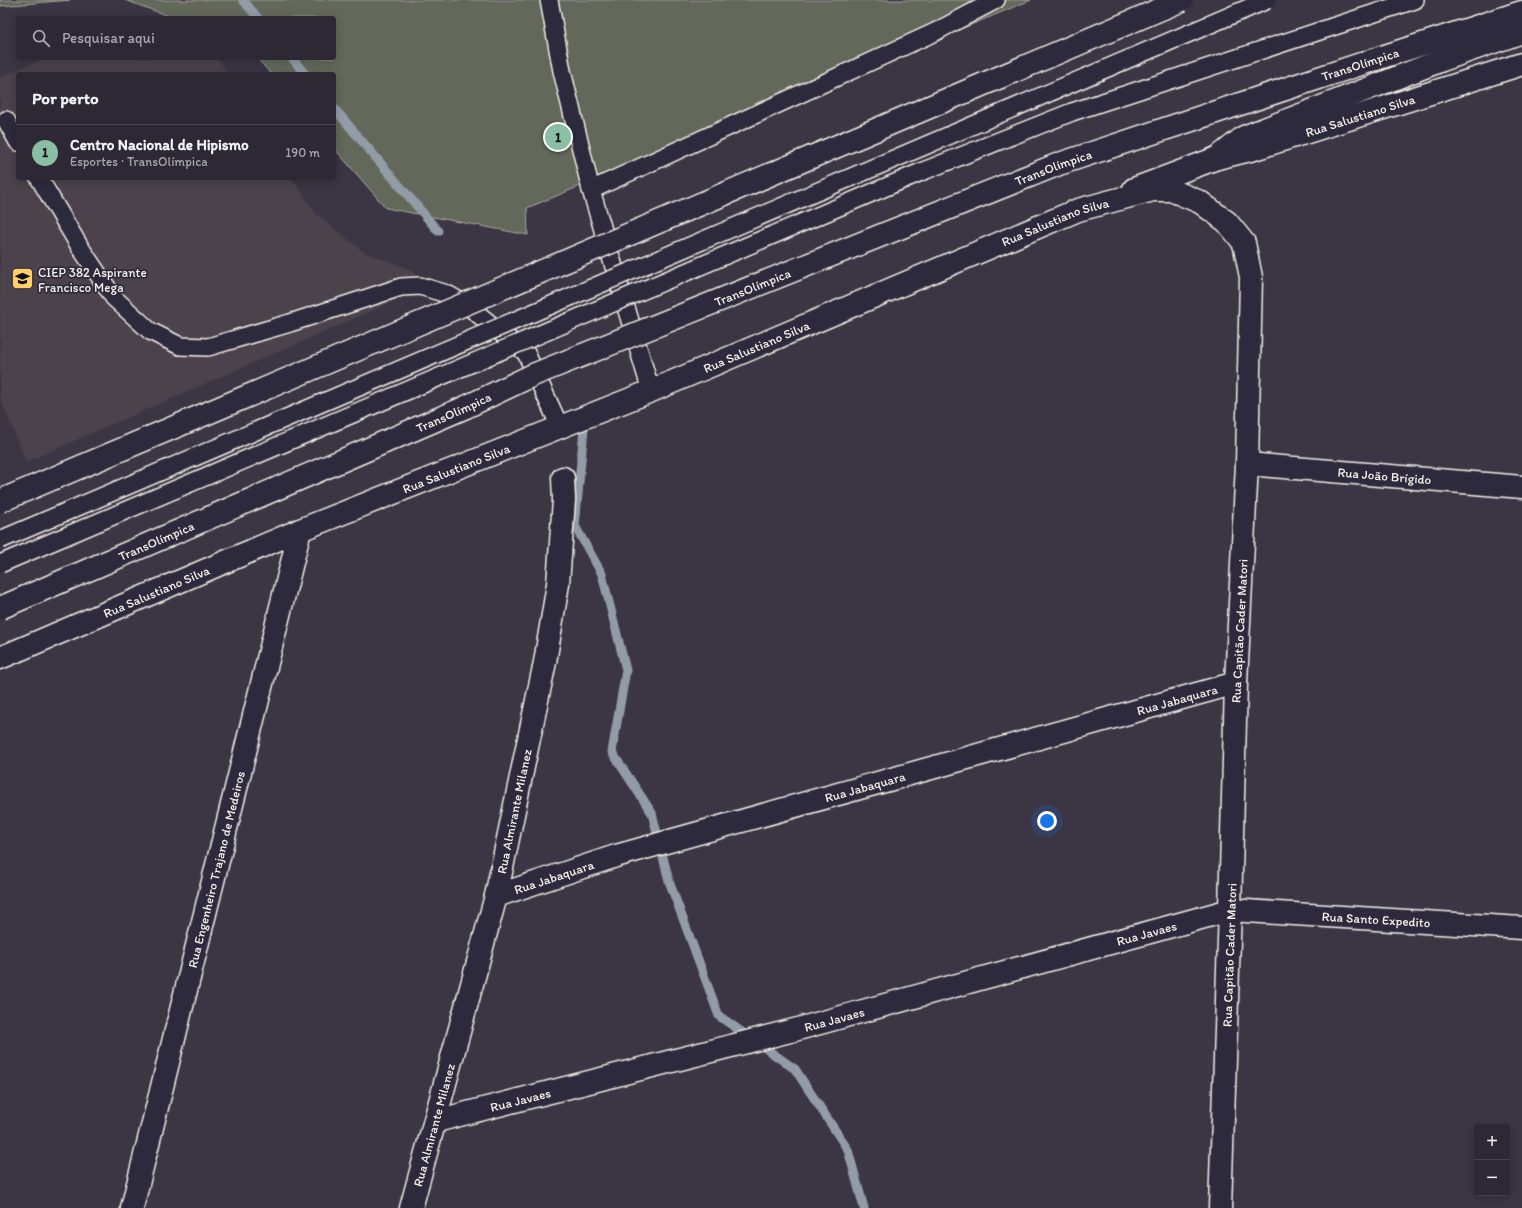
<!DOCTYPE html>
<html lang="pt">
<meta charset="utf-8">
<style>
:root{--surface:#2d2833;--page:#35303b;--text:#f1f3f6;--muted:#a7a6ac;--line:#48444e;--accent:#8abfa5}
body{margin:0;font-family:Itim,sans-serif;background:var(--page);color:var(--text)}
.controls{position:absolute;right:12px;bottom:12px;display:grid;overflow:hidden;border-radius:4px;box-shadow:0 2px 10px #0003}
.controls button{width:36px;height:36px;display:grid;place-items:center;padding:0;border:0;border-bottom:1px solid var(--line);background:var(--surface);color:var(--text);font:20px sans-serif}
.you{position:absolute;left:1047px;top:821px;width:14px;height:14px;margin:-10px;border:3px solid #fff;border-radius:50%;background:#1a73e8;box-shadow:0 0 0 6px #1a73e833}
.badge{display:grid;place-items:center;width:26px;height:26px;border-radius:50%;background:var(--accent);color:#111;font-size:13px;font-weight:700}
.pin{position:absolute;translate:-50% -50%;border:2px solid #fff;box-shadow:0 1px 4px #0006}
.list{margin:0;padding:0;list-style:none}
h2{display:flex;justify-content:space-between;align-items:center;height:52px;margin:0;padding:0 16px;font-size:17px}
h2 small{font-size:13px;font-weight:400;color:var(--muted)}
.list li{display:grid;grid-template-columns:26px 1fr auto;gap:12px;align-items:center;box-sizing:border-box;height:56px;padding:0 16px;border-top:1px solid var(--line)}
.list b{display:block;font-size:15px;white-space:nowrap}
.list p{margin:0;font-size:13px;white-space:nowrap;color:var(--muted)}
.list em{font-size:13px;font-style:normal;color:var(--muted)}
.icon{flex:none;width:22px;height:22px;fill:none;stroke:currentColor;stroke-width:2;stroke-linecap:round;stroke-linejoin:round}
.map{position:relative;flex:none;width:1522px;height:1208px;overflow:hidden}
.search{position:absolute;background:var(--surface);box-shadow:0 2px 10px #0003;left:16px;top:16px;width:320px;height:44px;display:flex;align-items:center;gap:10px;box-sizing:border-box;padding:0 14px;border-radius:4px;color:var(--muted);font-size:15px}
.panel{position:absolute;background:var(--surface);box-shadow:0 2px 10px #0003;left:16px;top:72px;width:320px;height:108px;border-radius:4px}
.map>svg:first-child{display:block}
.built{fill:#4b424c}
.green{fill:#62685a;stroke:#abaca1}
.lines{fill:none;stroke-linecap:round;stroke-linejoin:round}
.stream{stroke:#919ca6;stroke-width:9}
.lane-casing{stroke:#f4f1e8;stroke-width:20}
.street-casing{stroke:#f4f1e8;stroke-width:25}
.secondary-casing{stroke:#f4f1e8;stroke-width:25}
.highway-casing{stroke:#f4f1e8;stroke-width:25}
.lane{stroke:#2f2a3d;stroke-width:17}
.street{stroke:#2f2a3d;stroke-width:22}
.secondary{stroke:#2f2a3d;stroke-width:22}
.highway{stroke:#2f2a3d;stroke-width:22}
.lane-bridge-casing{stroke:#f4f1e8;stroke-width:20;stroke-linecap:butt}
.highway-bridge-casing{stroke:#f4f1e8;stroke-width:25;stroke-linecap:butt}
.lane-bridge{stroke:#2f2a3d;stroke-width:17}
.highway-bridge{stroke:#2f2a3d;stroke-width:22}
.labels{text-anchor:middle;stroke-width:3.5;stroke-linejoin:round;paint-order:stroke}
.street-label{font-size:13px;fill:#f4f1e8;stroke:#2f2a3d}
.poi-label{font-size:13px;fill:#f4f1e8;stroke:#2f2a3d;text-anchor:start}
</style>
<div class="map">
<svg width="1522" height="1208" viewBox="0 0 1522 1208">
<rect width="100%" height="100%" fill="#3c3544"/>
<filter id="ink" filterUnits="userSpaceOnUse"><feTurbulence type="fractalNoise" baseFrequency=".025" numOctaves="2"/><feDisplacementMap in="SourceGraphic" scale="8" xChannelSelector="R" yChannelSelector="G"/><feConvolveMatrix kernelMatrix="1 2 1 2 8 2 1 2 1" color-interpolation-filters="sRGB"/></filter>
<g filter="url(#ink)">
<!-- built -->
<path class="built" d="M45 58H218L228 74H18V178H292L315 213 364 252 414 271 420 290 26 462 0 397V77Z"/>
<!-- green -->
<g class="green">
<path d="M0 0H70L0 6Z"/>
<path d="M125 0H1031L527 208 528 235 386 208 334 148V74H271L257 58H334V18H174Z"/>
</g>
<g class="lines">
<!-- stream -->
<g class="stream">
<path d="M243 0 258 18"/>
<path d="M292 58 305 74"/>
<path d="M334 108 438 231"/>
<path d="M585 418 575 526 602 574 626 670 612 752 652 813 669 881 719 1016 795 1069 848 1150 864 1208"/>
</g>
<defs>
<g id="lane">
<path d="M549 0 562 71 591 190 651 391"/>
<path d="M1332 27 1415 0"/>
<path d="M6 120 18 142"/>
<path d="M39 178 80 247 114 298 150 331 180 346 208 347 290 323 401 287 420 286 447 294 468 306 526 353 560 427"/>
<path d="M591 190 935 32 996 0"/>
</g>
<g id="street">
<path id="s1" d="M1134 189 1217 158 1254 149 1522 64"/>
<path id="s2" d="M496 896 616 856 1236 683"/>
<path id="s3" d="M436 1121 798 1029 1230 910 1522 928"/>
<path id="s4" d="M132 1208 300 530"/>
<path id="s5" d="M411 1208 496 896 545 662 558 584 564 500 563 478"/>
</g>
<g id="secondary">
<path id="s6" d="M1247 464 1522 487"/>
<path id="s7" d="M0 658 300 530 651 391 1078 210 1153 190H1171L1200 202 1227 222 1244 243 1251 277 1247 464 1236 683 1230 910 1220 1208"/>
</g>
<g id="highway">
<path d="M1382 57 1522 12"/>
<path d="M1217 158 1244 137 1442 60 1522 32"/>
</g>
</defs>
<!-- lane casing -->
<use href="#lane" class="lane-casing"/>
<!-- street casing -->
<use href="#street" class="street-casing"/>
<!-- secondary casing -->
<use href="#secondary" class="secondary-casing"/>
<!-- highway casing -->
<use href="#highway" class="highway-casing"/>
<!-- lane -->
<use href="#lane" class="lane"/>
<!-- street -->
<use href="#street" class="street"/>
<!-- secondary -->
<use href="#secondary" class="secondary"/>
<!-- highway -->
<use href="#highway" class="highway"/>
<defs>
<g id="lane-bridge">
<path d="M0 540 1267 0"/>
<path d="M0 564 921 172 1072 112 1332 27"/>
</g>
<g id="highway-bridge">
<path d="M0 501 1182 0"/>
<path id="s8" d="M0 608 466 407 533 375 1059 164 1382 57"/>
</g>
</defs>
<!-- lane-bridge casing -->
<use href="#lane-bridge" class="lane-bridge-casing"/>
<!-- highway-bridge casing -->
<use href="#highway-bridge" class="highway-bridge-casing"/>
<!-- lane-bridge -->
<use href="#lane-bridge" class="lane-bridge"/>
<!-- highway-bridge -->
<use href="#highway-bridge" class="highway-bridge"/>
</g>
</g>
<!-- icons -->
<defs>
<symbol id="school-square" viewBox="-11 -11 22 22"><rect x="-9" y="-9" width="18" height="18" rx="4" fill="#ffd166" stroke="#2f2a3d"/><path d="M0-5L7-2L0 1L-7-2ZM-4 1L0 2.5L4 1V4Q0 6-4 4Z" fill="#111"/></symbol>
</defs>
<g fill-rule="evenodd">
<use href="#school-square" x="10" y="266" width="25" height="25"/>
</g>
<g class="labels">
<!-- street labels -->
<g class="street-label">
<text transform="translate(1360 64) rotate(-18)" y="5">TransOlímpica</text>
<text dy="5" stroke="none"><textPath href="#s1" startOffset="238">Rua Salustiano Silva</textPath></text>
<text dy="5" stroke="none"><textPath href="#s8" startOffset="1142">TransOlímpica</textPath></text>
<text dy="5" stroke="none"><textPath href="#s7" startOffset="1142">Rua Salustiano Silva</textPath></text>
<text dy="5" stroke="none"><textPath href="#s8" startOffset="818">TransOlímpica</textPath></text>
<text dy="5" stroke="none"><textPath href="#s7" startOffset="818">Rua Salustiano Silva</textPath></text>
<text dy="5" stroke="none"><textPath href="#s8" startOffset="494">TransOlímpica</textPath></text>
<text dy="5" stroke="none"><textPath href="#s7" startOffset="494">Rua Salustiano Silva</textPath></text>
<text dy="5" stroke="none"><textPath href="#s6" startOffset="138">Rua João Brígido</textPath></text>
<text dy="5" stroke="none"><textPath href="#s8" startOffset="170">TransOlímpica</textPath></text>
<text dy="5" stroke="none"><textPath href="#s7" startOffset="170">Rua Salustiano Silva</textPath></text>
<text transform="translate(1239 631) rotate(-87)" y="5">Rua Capitão Cader Matori</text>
<text dy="5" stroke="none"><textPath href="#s2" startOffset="709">Rua Jabaquara</textPath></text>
<text dy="5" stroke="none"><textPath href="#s2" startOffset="385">Rua Jabaquara</textPath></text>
<text dy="5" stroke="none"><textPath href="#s5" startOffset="410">Rua Almirante Milanez</textPath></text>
<text dy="5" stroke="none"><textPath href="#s4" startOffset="349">Rua Engenheiro Trajano de Medeiros</textPath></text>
<text dy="5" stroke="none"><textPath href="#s2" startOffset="61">Rua Jabaquara</textPath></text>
<text dy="5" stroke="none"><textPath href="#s3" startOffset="968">Rua Santo Expedito</textPath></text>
<text dy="5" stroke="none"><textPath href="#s3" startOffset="735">Rua Javaes</textPath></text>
<text transform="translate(1229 955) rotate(-88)" y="5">Rua Capitão Cader Matori</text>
<text dy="5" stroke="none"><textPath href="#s3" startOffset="411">Rua Javaes</textPath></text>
<text dy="5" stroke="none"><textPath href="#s3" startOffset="87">Rua Javaes</textPath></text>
<text dy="5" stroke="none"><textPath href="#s5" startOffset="86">Rua Almirante Milanez</textPath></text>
</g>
<!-- poi labels -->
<g class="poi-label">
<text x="38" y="277">CIEP 382 Aspirante<tspan x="38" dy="15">Francisco Mega</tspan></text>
</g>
</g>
</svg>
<div class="controls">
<button>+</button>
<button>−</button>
</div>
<div class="you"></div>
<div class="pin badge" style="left:558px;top:137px">1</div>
<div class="search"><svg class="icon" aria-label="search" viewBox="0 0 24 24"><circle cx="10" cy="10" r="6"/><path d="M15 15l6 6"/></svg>Pesquisar aqui</div>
<section class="panel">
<h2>Por perto<small></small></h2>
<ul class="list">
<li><span class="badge">1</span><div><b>Centro Nacional de Hipismo</b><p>Esportes · TransOlímpica</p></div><em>190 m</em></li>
</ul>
</section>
</div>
